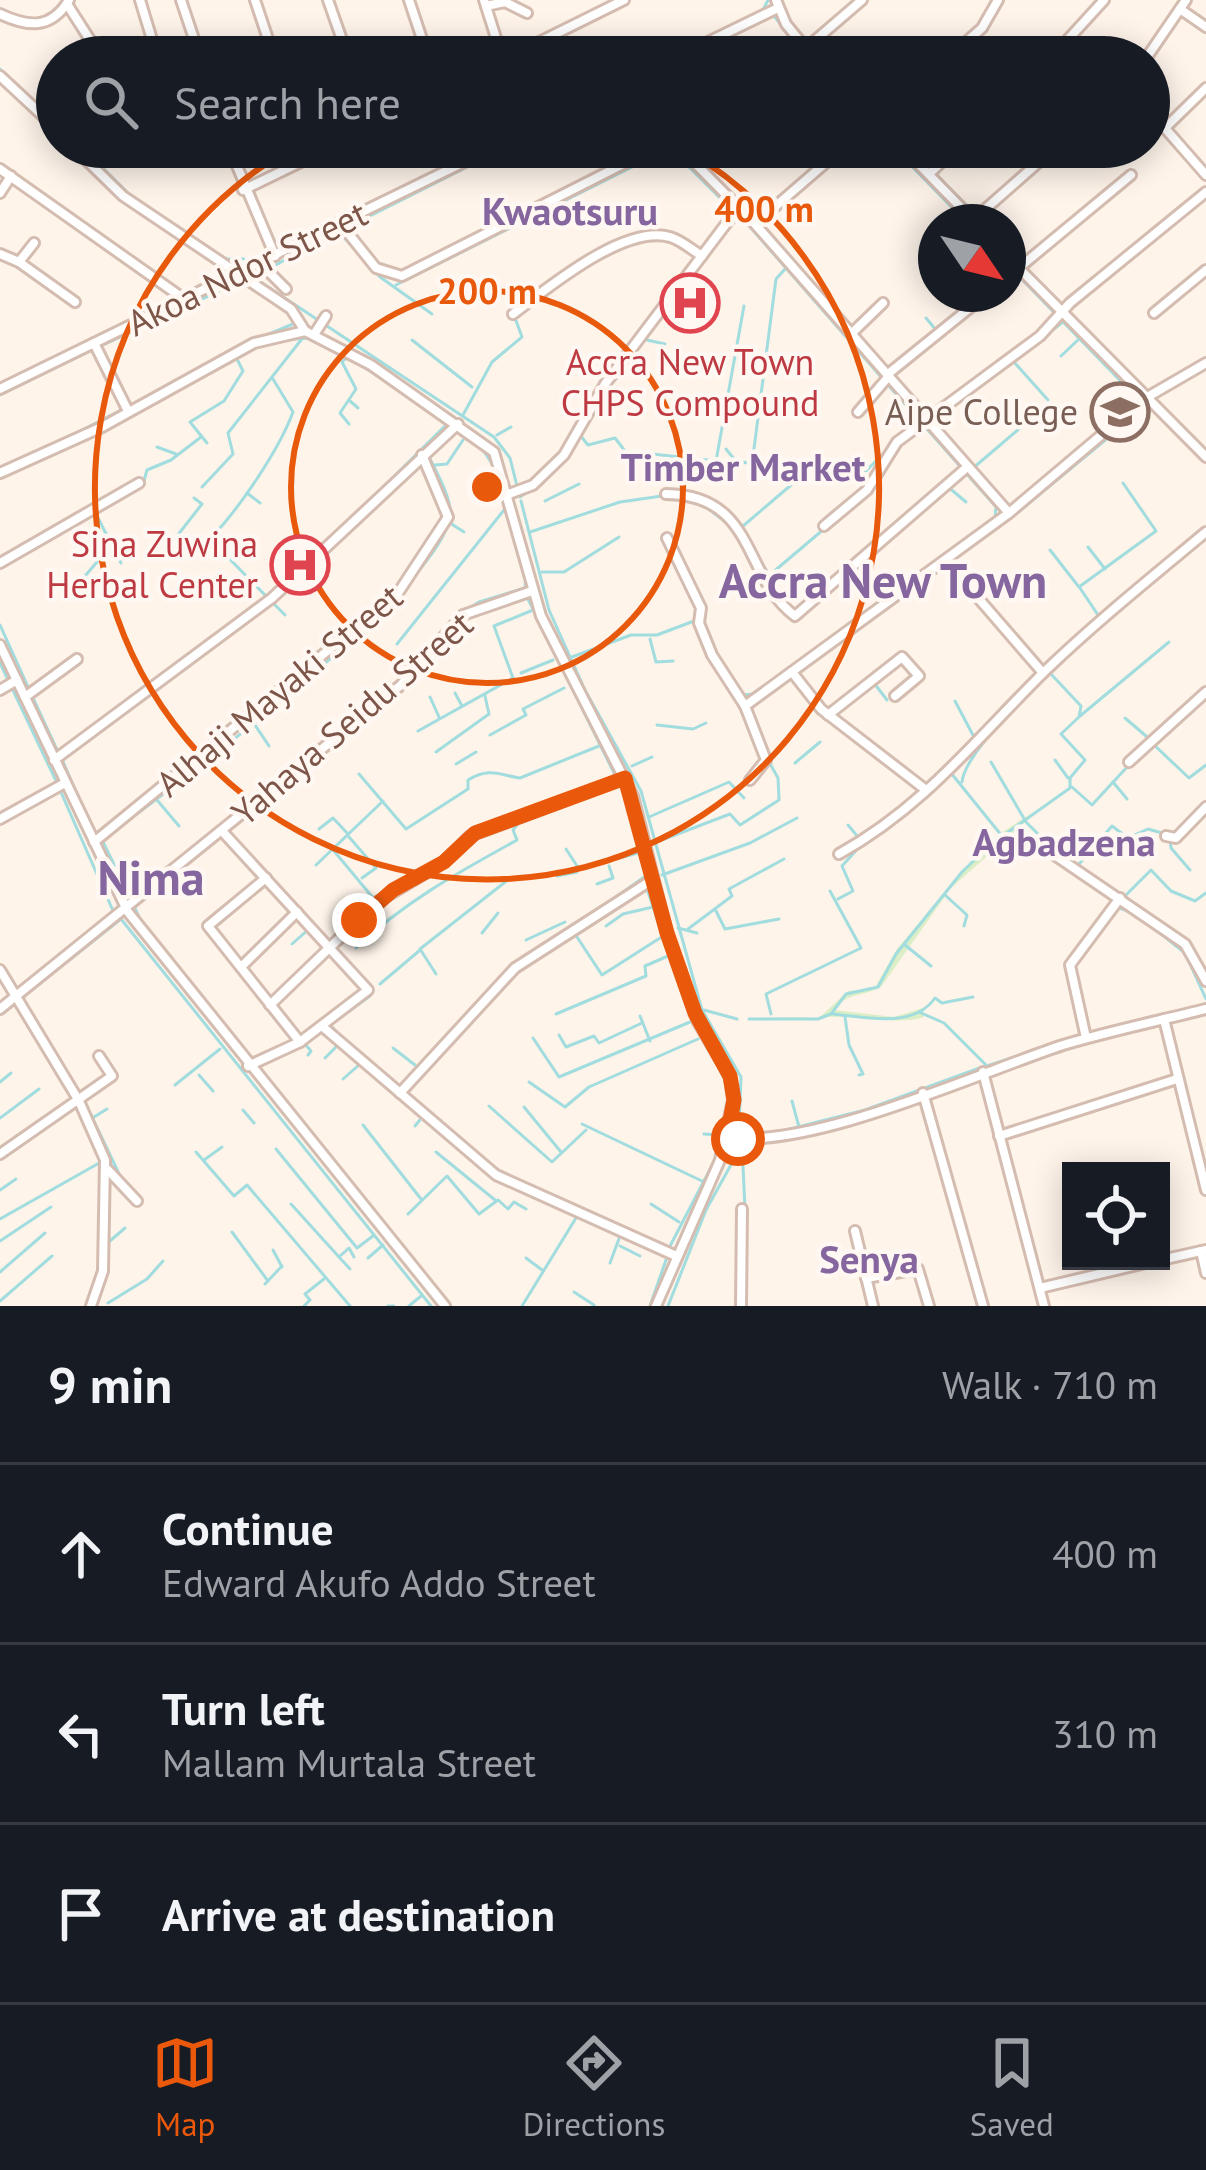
<!DOCTYPE html>
<meta charset="utf-8">
<style>
:root{--surface:#171b24;--page:#20242c;--text:#f1f3f6;--muted:#9ea1a6;--line:#363941;--accent:#ea580c}
body{margin:0;font-family:"PT Sans",sans-serif;background:var(--page);color:var(--text)}
.controls{position:absolute;right:36px;bottom:36px;display:grid;overflow:hidden;border-radius:0px;box-shadow:0 6px 30px #0003}
.controls button{width:108px;height:108px;display:grid;place-items:center;padding:0;border:0;border-bottom:3px solid var(--line);background:var(--surface);color:var(--text);font:60px sans-serif}
.compass{position:absolute;left:918px;top:204px;width:108px;height:108px;border-radius:50%;background:var(--surface);box-shadow:0 6px 30px #0003;rotate:125deg}
.stop{position:absolute;width:36px;height:36px;margin:-27px;border:9px solid #ea580c;border-radius:50%;background:#fff}
.stop.end{background:#ea580c;border-color:#fff;box-shadow:0 3px 12px #0008}
.list{margin:0;padding:0;list-style:none}
h2{display:flex;justify-content:space-between;align-items:center;height:156px;margin:0;padding:0 48px;font-size:51px}
h2 small{font-size:39px;font-weight:400;color:var(--muted)}
.list li{display:grid;grid-template-columns:78px 1fr auto;gap:36px;align-items:center;box-sizing:border-box;height:180px;padding:0 48px;border-top:3px solid var(--line)}
.list b{display:block;font-size:45px;white-space:nowrap}
.list p{margin:0;font-size:39px;white-space:nowrap;color:var(--muted)}
.list em{font-size:39px;font-style:normal;color:var(--muted)}
.icon{flex:none;width:66px;height:66px;fill:none;stroke:currentColor;stroke-width:2;stroke-linecap:round;stroke-linejoin:round}
.map{position:relative;flex:none;width:1206px;height:1306px;overflow:hidden}
.search{position:absolute;background:var(--surface);box-shadow:0 6px 30px #0003;left:36px;right:36px;top:36px;height:132px;display:flex;align-items:center;gap:30px;box-sizing:border-box;padding:0 42px;border-radius:66px;color:var(--muted);font-size:45px}
.sheet{height:696px;background:var(--surface)}
nav{display:flex;justify-content:space-around;align-items:center;box-sizing:border-box;height:168px;border-top:3px solid var(--line);background:var(--surface);font-size:33px;color:var(--muted)}
nav a{display:grid;justify-items:center;gap:6px}
nav .on{color:var(--accent)}
.map>svg:first-child{display:block}
.green{fill:#dbeec6}
.lines{fill:none;stroke-linecap:round;stroke-linejoin:round}
.stream{stroke:#a1dcde;stroke-width:3}
.minor-casing{stroke:#d5bcb0;stroke-width:14}
.minor{stroke:#fff;stroke-width:8}
.route{stroke:#ea580c;stroke-width:15}
.ring{fill:none;stroke:#e8590c;stroke-width:6}
.labels{text-anchor:middle;stroke-width:9;stroke-linejoin:round;paint-order:stroke}
.street-label{font-size:36px;fill:#7d5649;stroke:#fff8f2}
.health-label{font-size:36px;fill:#be3a42;stroke:#fff8f2}
.education-label{font-size:36px;fill:#785e54;stroke:#fff8f2;text-anchor:end}
.neighbourhood-label{font-size:39px;font-weight:bold;fill:#85669f;stroke:#fff8f2}
.district-label{font-size:48px;font-weight:bold;fill:#85669f;stroke:#fff8f2}
.centre{fill:#e8590c;stroke:#fff8f2;stroke-width:6}
.ring-label{font-size:36px;text-anchor:middle;font-weight:bold;fill:#e8590c;stroke:#fff8f2;stroke-width:9;stroke-linejoin:round;paint-order:stroke}
</style>
<div class="map">
<svg width="1206" height="1306" viewBox="0 0 1206 1306">
<rect width="100%" height="100%" fill="#fef4ea"/>
<!-- green -->
<path class="green" d="M1046 804 951 888 881 987C863 997 847 992 834 1010L894 1017 923 1008 924 1017C900 1025 872 1017 846 1017 815 1016 782 1021 750 1018L820 1017 848 991 874 989 897 949 987 842Z"/>
<g class="lines">
<!-- stream -->
<g class="stream">
<path d="M767 16 775 17 805 57"/>
<path d="M668 57 763 10 768 0"/>
<path d="M0 69 57 122"/>
<path d="M82 147 131 196 318 320"/>
<path d="M893 147 966 222"/>
<path d="M909 147 929 166"/>
<path d="M468 156 485 147"/>
<path d="M807 174 822 161"/>
<path d="M936 174 973 212"/>
<path d="M411 184 458 160"/>
<path d="M798 192 851 147"/>
<path d="M755 218 786 192"/>
<path d="M732 223 743 219 882 378"/>
<path d="M348 227 507 147"/>
<path d="M1008 251 1019 263"/>
<path d="M227 259H244"/>
<path d="M1008 265 1139 400"/>
<path d="M272 267 338 231 380 277 432 314"/>
<path d="M1008 283 1017 277"/>
<path d="M396 285 670 148 730 208"/>
<path d="M685 285 701 264"/>
<path d="M980 304 994 294"/>
<path d="M926 318 936 330"/>
<path d="M327 326 494 437 510 458 517 486"/>
<path d="M1046 335 1063 322"/>
<path d="M262 337 293 324"/>
<path d="M291 339 313 338"/>
<path d="M412 340 472 387"/>
<path d="M647 340 665 344"/>
<path d="M101 346 224 289"/>
<path d="M915 347 950 320"/>
<path d="M247 351 263 345"/>
<path d="M1061 356 1080 338"/>
<path d="M346 358 342 362 356 389 340 413 349 424"/>
<path d="M353 360 405 394"/>
<path d="M1013 361 1048 400"/>
<path d="M48 362 131 321"/>
<path d="M1003 368 1030 348"/>
<path d="M605 379 642 329"/>
<path d="M195 380 213 370"/>
<path d="M888 385 996 507 995 519"/>
<path d="M0 395 92 350"/>
<path d="M602 395 661 316"/>
<path d="M350 401 358 408"/>
<path d="M463 415 492 362 522 337 515 318"/>
<path d="M924 415 966 386"/>
<path d="M456 431C499 439 529 551 525 588L479 602 457 616 403 680 131 899 102 840C171 789 437 592 450 517 453 501 436 471 429 457Z"/>
<path d="M497 435 511 427"/>
<path d="M580 435 588 445 615 438 625 451 716 461 744 306"/>
<path d="M579 437 589 419"/>
<path d="M207 443 190 422 224 401 243 371 236 357"/>
<path d="M49 447 168 386"/>
<path d="M157 447 176 454"/>
<path d="M726 449 735 460 763 467"/>
<path d="M794 460 796 481"/>
<path d="M752 464 776 279 785 269"/>
<path d="M435 465 447 464 463 440"/>
<path d="M415 466 427 469 446 514 396 591 95 836 61 757 275 600Z"/>
<path d="M972 469 1033 417"/>
<path d="M545 478 564 460"/>
<path d="M143 484 147 470 171 460 201 437"/>
<path d="M947 486 966 502"/>
<path d="M202 487 233 454 228 433 301 340"/>
<path d="M681 487 682 455"/>
<path d="M247 493 260 503"/>
<path d="M520 497 533 488"/>
<path d="M521 501 549 610 585 690 641 791 702 1010 741 1077 738 1152 706 1210 668 1306"/>
<path d="M545 501 579 484"/>
<path d="M706 507 732 527"/>
<path d="M96 514 121 563"/>
<path d="M350 520 448 423"/>
<path d="M450 523 464 532"/>
<path d="M738 523 785 602"/>
<path d="M743 526 804 474 841 468 850 459 864 473 889 448"/>
<path d="M530 532 620 502 662 496"/>
<path d="M164 539 170 545 202 504 194 498"/>
<path d="M872 544 942 483"/>
<path d="M1088 547 1105 569"/>
<path d="M1050 550 1079 587 1156 531 1123 483"/>
<path d="M542 572H564L619 537"/>
<path d="M772 573 824 529"/>
<path d="M85 576 109 548"/>
<path d="M1152 582 1206 538"/>
<path d="M1080 588 1098 615"/>
<path d="M814 595 861 554"/>
<path d="M267 597 210 539C239 509 279 450 293 412L273 379"/>
<path d="M527 597 616 777 469 833 439 861 385 891 328 942 226 831 404 688 469 616Z"/>
<path d="M274 604 285 615"/>
<path d="M1092 623 1135 586"/>
<path d="M0 625 29 689"/>
<path d="M650 639 656 662 673 661"/>
<path d="M397 644 508 505"/>
<path d="M822 654 1016 514 1144 408"/>
<path d="M572 657 631 635H657L694 621"/>
<path d="M0 663 58 785"/>
<path d="M1043 667 1063 649"/>
<path d="M521 673 553 660"/>
<path d="M874 683 887 700"/>
<path d="M455 693 462 706"/>
<path d="M742 695 755 694 799 662"/>
<path d="M430 697 439 717"/>
<path d="M33 698 58 752"/>
<path d="M955 701 975 739"/>
<path d="M1080 716 1169 642"/>
<path d="M1125 718 1146 736"/>
<path d="M253 722 269 746"/>
<path d="M657 725 693 729 706 723"/>
<path d="M418 731 513 678 494 626 533 610"/>
<path d="M490 735 526 715 523 709 564 688"/>
<path d="M1152 743 1189 778 1206 765"/>
<path d="M1144 744 1167 723"/>
<path d="M436 752 489 714 485 696"/>
<path d="M1055 760 1068 778"/>
<path d="M991 762 1026 822 1056 852"/>
<path d="M795 763 820 742"/>
<path d="M456 764 476 752"/>
<path d="M632 766 652 757"/>
<path d="M359 774 406 829 468 789V780C490 767 499 775 520 778L599 746"/>
<path d="M947 776 951 773 1002 836"/>
<path d="M962 782C966 740 1100 627 1135 596"/>
<path d="M1113 782 1127 799"/>
<path d="M1072 787 1092 805 1128 766"/>
<path d="M60 790 114 913"/>
<path d="M157 800 179 826"/>
<path d="M649 817 729 782 744 798"/>
<path d="M848 825 858 837"/>
<path d="M319 829 333 818 348 834"/>
<path d="M222 836 261 879 207 929 295 1041 253 1062 145 930 134 906Z"/>
<path d="M349 837 376 868 362 878"/>
<path d="M1170 838 1171 848 1190 870"/>
<path d="M654 843 730 814 740 825 779 800 778 778 768 760"/>
<path d="M566 849 579 869 638 853"/>
<path d="M334 851 374 899"/>
<path d="M1074 863 1184 939"/>
<path d="M1079 864 1112 826 1128 838 1148 829 1162 833"/>
<path d="M316 865 383 801"/>
<path d="M662 875 750 843 797 818"/>
<path d="M557 876 577 872"/>
<path d="M597 884 613 878 609 866"/>
<path d="M646 886 686 1005 728 1086"/>
<path d="M945 895 967 915 964 926"/>
<path d="M1125 896 1151 870 1171 891 1195 901 1206 893"/>
<path d="M838 899 853 891 842 866 861 845"/>
<path d="M1116 907 1134 913"/>
<path d="M716 911 725 929 779 919"/>
<path d="M595 912 647 875 621 784 611 787"/>
<path d="M606 926 623 914 653 907"/>
<path d="M1151 926 1185 953 1206 999"/>
<path d="M678 928 697 933"/>
<path d="M688 929 732 896 729 889 784 859"/>
<path d="M482 933 498 913"/>
<path d="M575 934 602 975 660 938"/>
<path d="M526 940 565 922"/>
<path d="M292 944 309 929"/>
<path d="M905 945 931 966"/>
<path d="M1191 946 1206 974"/>
<path d="M356 948C404 902 459 872 517 840L513 830 520 821"/>
<path d="M436 974 420 949 509 879"/>
<path d="M380 984 419 951"/>
<path d="M23 1002 24 996 121 919 431 1306"/>
<path d="M704 1010 737 1019"/>
<path d="M919 1012 944 1023 987 1066 1080 1035 1074 1007"/>
<path d="M556 1014 646 976 645 966 668 956"/>
<path d="M771 1014 766 994 861 948 830 891"/>
<path d="M833 1014C865 1017 914 1029 935 998L942 1003 973 997"/>
<path d="M640 1016 650 1041"/>
<path d="M845 1017 849 1045 863 1074 859 1075"/>
<path d="M749 1019H818L831 1014 846 994 878 987 896 954 962 872 990 845 1070 788V778L1085 760 1061 734 1079 717 1081 706 1050 673"/>
<path d="M332 1027 346 1042"/>
<path d="M41 1031 82 1096 120 1176"/>
<path d="M1088 1033 1206 1004"/>
<path d="M559 1035 566 1047 594 1036 599 1043 642 1023"/>
<path d="M533 1038 559 1077 690 1022"/>
<path d="M308 1041 370 996 371 989"/>
<path d="M304 1043 311 1051 308 1055"/>
<path d="M393 1048 415 1065"/>
<path d="M325 1058 339 1044"/>
<path d="M199 1075 213 1091"/>
<path d="M343 1079 360 1064"/>
<path d="M0 1082 11 1073"/>
<path d="M529 1082 565 1107 589 1087 698 1039"/>
<path d="M175 1085 220 1049"/>
<path d="M400 1087 508 970"/>
<path d="M792 1101 799 1127"/>
<path d="M489 1106 552 1162 586 1130"/>
<path d="M524 1107 561 1152"/>
<path d="M243 1110 254 1123"/>
<path d="M94 1117 107 1109"/>
<path d="M0 1118 39 1089"/>
<path d="M582 1124 702 1181"/>
<path d="M363 1125 421 1199"/>
<path d="M415 1126 423 1116"/>
<path d="M782 1131 865 1110 985 1066"/>
<path d="M704 1134 720 1135"/>
<path d="M742 1146 745 1208"/>
<path d="M276 1149 357 1248 373 1236"/>
<path d="M196 1152 234 1196 247 1185 350 1306"/>
<path d="M436 1152 495 1200"/>
<path d="M204 1160 222 1147"/>
<path d="M499 1180 667 1257 650 1306"/>
<path d="M0 1190 16 1179"/>
<path d="M291 1204 339 1257 349 1248 354 1257"/>
<path d="M651 1204 679 1222"/>
<path d="M408 1214 447 1176 479 1214 498 1200 508 1209 514 1202 526 1209"/>
<path d="M0 1219 101 1162"/>
<path d="M232 1232 268 1281"/>
<path d="M0 1241 51 1207"/>
<path d="M104 1246 125 1228"/>
<path d="M620 1246 640 1256"/>
<path d="M273 1250 282 1267"/>
<path d="M668 1250 718 1154"/>
<path d="M339 1257 350 1269"/>
<path d="M368 1258 383 1245"/>
<path d="M526 1258 542 1270"/>
<path d="M100 1263 101 1189"/>
<path d="M610 1263 620 1236"/>
<path d="M0 1272 45 1233"/>
<path d="M265 1284 282 1266"/>
<path d="M574 1292 594 1305"/>
<path d="M0 1301 52 1256"/>
<path d="M108 1303 147 1279 163 1261"/>
<path d="M87 1306 94 1289"/>
<path d="M304 1306 310 1300 305 1294 324 1279"/>
<path d="M388 1306H394"/>
<path d="M409 1306 421 1296"/>
<path d="M522 1306 576 1218"/>
</g>
<defs>
<g id="minor">
<path d="M140 0 157 56"/>
<path d="M181 0 200 57"/>
<path d="M255 0 274 57"/>
<path d="M328 0 348 57"/>
<path d="M409 0 428 57"/>
<path d="M484 0 502 57"/>
<path d="M776 0 786 24 813 57"/>
<path d="M67 4 101 57"/>
<path d="M486 6 505 2 527 13"/>
<path d="M1180 9 1206 27"/>
<path d="M0 14C28 27 51 30 69 0"/>
<path d="M805 49 862 0"/>
<path d="M509 57 624 0"/>
<path d="M677 57 778 8"/>
<path d="M949 57 982 28 998 0"/>
<path d="M1052 57 1104 0"/>
<path d="M1147 57 1186 0"/>
<path d="M0 76 57 129"/>
<path d="M1149 110 1206 175"/>
<path d="M1165 128 1206 88"/>
<path d="M73 147 123 196 291 309 305 331"/>
<path d="M229 147 275 256"/>
<path d="M679 147 755 224 1009 513"/>
<path d="M902 147 975 222"/>
<path d="M0 169 184 299"/>
<path d="M929 174 957 147"/>
<path d="M243 190 332 147"/>
<path d="M0 193 11 176"/>
<path d="M973 220 1056 147"/>
<path d="M340 223 376 268 402 276 657 147"/>
<path d="M755 224 844 147"/>
<path d="M0 254 19 262 34 243"/>
<path d="M1008 257 1206 457"/>
<path d="M19 262 75 302"/>
<path d="M261 264 286 289"/>
<path d="M1008 277 1131 175"/>
<path d="M1154 313 1206 270"/>
<path d="M513 314C548 288 624 224 670 237 681 240 692 250 702 256"/>
<path d="M315 333 326 316"/>
<path d="M852 333 883 303"/>
<path d="M94 343 128 411"/>
<path d="M888 374 987 294"/>
<path d="M0 389 495 147"/>
<path d="M858 412 889 376"/>
<path d="M0 473 102 427 254 343 305 331 371 365 494 452 541 616 633 796 667 933 698 1022 730 1076 733 1100 720 1160 656 1306"/>
<path d="M509 494 533 485 564 455 605 384 738 208"/>
<path d="M666 494C757 495 742 577 795 616L966 468"/>
<path d="M824 526 867 490 897 442 1040 336 1070 303 1206 192"/>
<path d="M667 538 701 608 699 623 712 655 745 706 766 760 750 780"/>
<path d="M0 563 139 483"/>
<path d="M979 599 1043 673"/>
<path d="M0 645 128 912 445 1306"/>
<path d="M792 672 821 709 926 790"/>
<path d="M0 690 17 680"/>
<path d="M25 697 77 659"/>
<path d="M745 706 1009 513 1144 399 1206 363"/>
<path d="M828 715 902 657 919 676 895 696"/>
<path d="M54 760 272 598 458 424"/>
<path d="M1129 762 1206 692"/>
<path d="M0 819 65 783"/>
<path d="M222 831 368 990 300 1042 248 1066"/>
<path d="M1166 836 1176 838 1206 807"/>
<path d="M94 842 398 593 448 517 422 455"/>
<path d="M839 854C924 807 978 737 1045 671 1096 622 1152 577 1206 532"/>
<path d="M1053 854 1185 944 1206 981"/>
<path d="M266 878 208 926 300 1042"/>
<path d="M241 967 297 912"/>
<path d="M0 970 79 1101 105 1160 103 1271 91 1306"/>
<path d="M270 1005 377 902 444 862 470 836 625 778"/>
<path d="M0 1009 401 685 463 615 532 591"/>
<path d="M1164 1019 1206 1190"/>
<path d="M323 1027 496 1175 674 1255"/>
<path d="M1086 1038 1070 965 1120 898"/>
<path d="M983 1072 1044 1306"/>
<path d="M400 1093 515 968 652 880"/>
<path d="M923 1093 983 1306"/>
<path d="M999 1136 1177 1079"/>
<path d="M727 1137C811 1150 978 1073 1063 1045 1110 1031 1158 1021 1206 1009"/>
<path d="M0 1154 112 1076 99 1056"/>
<path d="M107 1169 137 1201"/>
<path d="M855 1231 873 1306"/>
<path d="M1201 1251 1206 1273"/>
<path d="M1161 1260 1206 1250"/>
<path d="M866 1278 918 1269 929 1306"/>
<path d="M1040 1288 1154 1261"/>
<path d="M741 1306 742 1209"/>
</g>
</defs>
<!-- minor casing -->
<use href="#minor" class="minor-casing"/>
<!-- minor -->
<use href="#minor" class="minor"/>
</g>
<g class="lines">
<!-- route -->
<path class="route" d="M359 920 393 890 444 862 475 833 625 778 667 933 695 1013 730 1076 734 1100 727 1137 738 1139"/>
</g>
<!-- distance rings -->
<g class="ring">
<circle cx="487" cy="487" r="196"/>
<path d="M683 148A392 392 0 1 1 291 148"/>
</g>
<!-- icons -->
<defs>
<symbol id="hospital-ring" viewBox="-11 -11 22 22"><circle r="9.5" fill="#fff8f2" stroke="#e0444e" stroke-width="1.5"/><path d="M-5-5h3v3.5h4V-5h3V5h-3V1.5h-4V5h-3Z" fill="#e0444e"/></symbol>
<symbol id="university-ring" viewBox="-11 -11 22 22"><circle r="9.5" fill="#fff8f2" stroke="#8d6e63" stroke-width="1.5"/><path d="M0-5L7-2L0 1L-7-2ZM-4 1L0 2.5L4 1V4Q0 6-4 4Z" fill="#8d6e63"/></symbol>
</defs>
<g fill-rule="evenodd">
<use href="#hospital-ring" x="657" y="270" width="66" height="66"/>
<use href="#university-ring" x="1087" y="379" width="66" height="66"/>
<use href="#hospital-ring" x="267" y="532" width="66" height="66"/>
</g>
<g class="labels">
<!-- street labels -->
<g class="street-label">
<text transform="translate(247 268) rotate(-26)" y="13">Akoa Ndor Street</text>
<text transform="translate(279 690) rotate(-40)" y="13">Alhaji Mayaki Street</text>
<text transform="translate(352 718) rotate(-41)" y="13">Yahaya Seidu Street</text>
</g>
<!-- health labels -->
<g class="health-label">
<text x="690" y="375">Accra New Town<tspan x="690" dy="41">CHPS Compound</tspan></text>
<text x="258" y="557" text-anchor="end">Sina Zuwina<tspan x="258" dy="41">Herbal Center</tspan></text>
</g>
<!-- education labels -->
<g class="education-label">
<text x="1078" y="425">Aipe College</text>
</g>
<!-- neighbourhood labels -->
<g class="neighbourhood-label">
<text x="570" y="225">Kwaotsuru</text>
<text x="743" y="481">Timber Market</text>
<text x="1064" y="856">Agbadzena</text>
<text x="869" y="1273">Senya</text>
</g>
<!-- district labels -->
<g class="district-label">
<text x="883" y="598">Accra New Town</text>
<text x="151" y="895">Nima</text>
</g>
</g>
<circle cx="487" cy="487" r="18" class="centre"/>
<g class="ring-label">
<text x="764" y="222">400 m</text>
<text x="487" y="304">200 m</text>
</g>
</svg>
<div class="controls">
<button><svg class="icon" aria-label="locate" viewBox="0 0 24 24"><circle cx="12" cy="12" r="6"/><path d="M12 2v4M12 18v4M2 12h4M18 12h4"/></svg></button>
</div>
<svg class="compass" viewBox="-18 -18 36 36"><path d="M0-13l5 13h-10z" fill="#e53935"/><path d="M0 13l5-13h-10z" fill="#9ea1a6"/></svg>
<div class="stop" style="left:738px;top:1139px"></div>
<div class="stop end" style="left:359px;top:920px"></div>
<div class="search"><svg class="icon" aria-label="search" viewBox="0 0 24 24"><circle cx="10" cy="10" r="6"/><path d="M15 15l6 6"/></svg>Search here</div>
</div>
<section class="sheet">
<h2>9 min<small>Walk · 710 m</small></h2>
<ul class="list">
<li><svg class="icon" aria-label="ahead" viewBox="0 0 24 24"><path d="M12 20V5M6 11l6-6 6 6"/></svg><div><b>Continue</b><p>Edward Akufo Addo Street</p></div><em>400 m</em></li>
<li><svg class="icon" aria-label="left" viewBox="0 0 24 24"><path d="M17 20v-9H6M10 6l-5 5 5 5"/></svg><div><b>Turn left</b><p>Mallam Murtala Street</p></div><em>310 m</em></li>
<li><svg class="icon" aria-label="arrive" viewBox="0 0 24 24"><path d="M6 21V4h12l-3 4 3 4H6"/></svg><div><b>Arrive at destination</b></div></li>
</ul>
</section>
<nav>
<a class="on"><svg class="icon" aria-label="map" viewBox="0 0 24 24"><path d="M3 6l6-2 6 2 6-2v14l-6 2-6-2-6 2zM9 4v14M15 6v14"/></svg>Map</a>
<a><svg class="icon" aria-label="directions" viewBox="0 0 24 24"><path d="M12 3l9 9-9 9-9-9zM9 14v-3h6M13 9l2 2-2 2"/></svg>Directions</a>
<a><svg class="icon" aria-label="saved" viewBox="0 0 24 24"><path d="M7 4h10v16l-5-4-5 4z"/></svg>Saved</a>
</nav>
